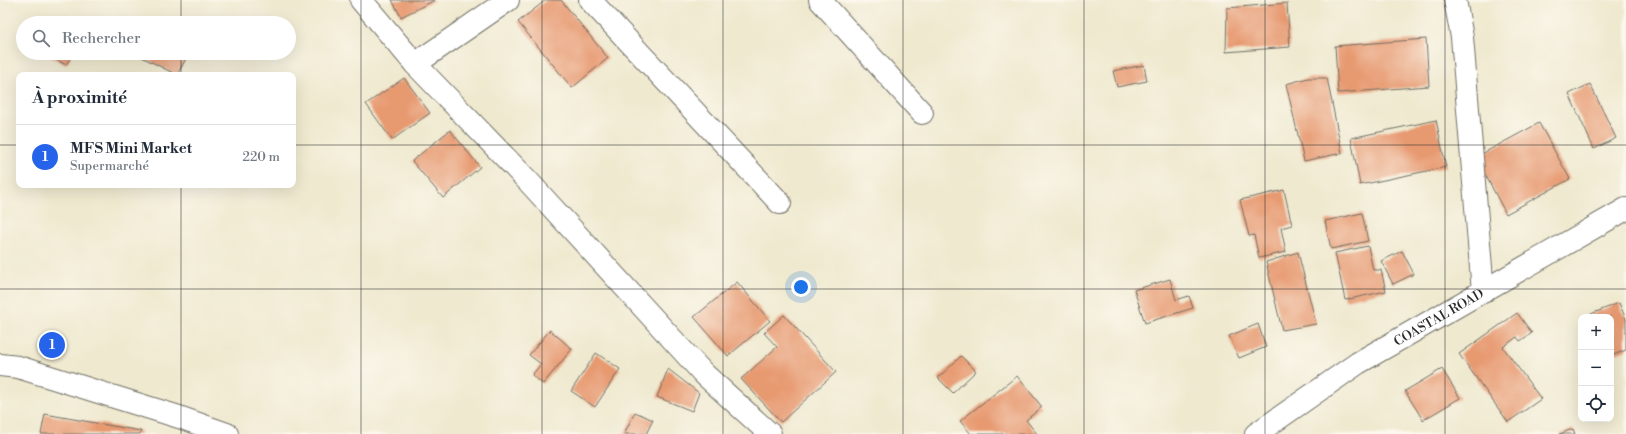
<!DOCTYPE html>
<html lang="fr">
<meta charset="utf-8">
<style>
:root{--surface:#fff;--page:#f6f6f7;--text:#1f2937;--muted:#747a83;--line:#e0e1e3;--accent:#2563eb}
body{margin:0;font-family:"Libre Bodoni",serif;background:var(--page);color:var(--text)}
.controls{position:absolute;right:12px;bottom:12px;display:grid;overflow:hidden;border-radius:8px;box-shadow:0 4px 16px #0002}
.controls button{width:36px;height:36px;display:grid;place-items:center;padding:0;border:0;border-bottom:1px solid var(--line);background:var(--surface);color:var(--text);font:20px sans-serif}
.you{position:absolute;left:801px;top:287px;width:14px;height:14px;margin:-10px;border:3px solid #fff;border-radius:50%;background:#1a73e8;box-shadow:0 0 0 6px #1a73e833}
.badge{display:grid;place-items:center;width:26px;height:26px;border-radius:50%;background:var(--accent);color:#fff;font-size:13px;font-weight:700}
.pin{position:absolute;translate:-50% -50%;border:2px solid #fff;box-shadow:0 1px 4px #0006}
.list{margin:0;padding:0;list-style:none}
h2{display:flex;justify-content:space-between;align-items:center;height:52px;margin:0;padding:0 16px;font-size:17px}
h2 small{font-size:13px;font-weight:400;color:var(--muted)}
.list li{display:grid;grid-template-columns:26px 1fr auto;gap:12px;align-items:center;box-sizing:border-box;height:64px;padding:0 16px;border-top:1px solid var(--line)}
.list b{display:block;font-size:15px;white-space:nowrap}
.list p{margin:0;font-size:13px;white-space:nowrap;color:var(--muted)}
.list em{font-size:13px;font-style:normal;color:var(--muted)}
.icon{flex:none;width:22px;height:22px;fill:none;stroke:currentColor;stroke-width:2;stroke-linecap:round;stroke-linejoin:round}
.map{position:relative;flex:none;width:1626px;height:434px;overflow:hidden}
.search{position:absolute;background:var(--surface);box-shadow:0 4px 16px #0002;left:16px;top:16px;width:280px;height:44px;display:flex;align-items:center;gap:10px;box-sizing:border-box;padding:0 14px;border-radius:22px;color:var(--muted);font-size:15px}
.panel{position:absolute;background:var(--surface);box-shadow:0 4px 16px #0002;left:16px;top:72px;width:280px;height:116px;border-radius:8px}
.map>svg:first-child{display:block}
.building{fill:#e79970}
.lines{fill:none;stroke-linecap:round;stroke-linejoin:round}
.street-casing{stroke:#706e64;stroke-width:24}
.secondary-casing{stroke:#706e64;stroke-width:24}
.primary-casing{stroke:#706e64;stroke-width:24}
.street{stroke:#fff;stroke-width:22}
.secondary{stroke:#fff;stroke-width:22}
.primary{stroke:#fff;stroke-width:22}
.grid{fill:none;stroke:#2b2b2b;stroke-width:1;stroke-opacity:0.55}
.labels{text-anchor:middle;stroke-width:3;stroke-linejoin:round;paint-order:stroke}
.street-label{font-size:13px;fill:#2b2b2b;stroke:#fbf7ec}
</style>
<div class="map">
<svg width="1626" height="434" viewBox="0 0 1626 434">
<rect width="100%" height="100%" fill="#fbf7ec"/>
<filter id="ink" filterUnits="userSpaceOnUse"><feTurbulence type="fractalNoise" baseFrequency=".025" numOctaves="2"/><feDisplacementMap in="SourceGraphic" scale="8" xChannelSelector="R" yChannelSelector="G"/><feConvolveMatrix kernelMatrix="1 2 1 2 8 2 1 2 1" color-interpolation-filters="sRGB"/></filter>
<filter id="wash" filterUnits="userSpaceOnUse"><feTurbulence type="fractalNoise" baseFrequency=".012" numOctaves="4" result="noise"/><feDisplacementMap in="SourceGraphic" scale="16" xChannelSelector="R" yChannelSelector="G"/><feGaussianBlur stdDeviation="0.9" result="paint"/><feColorMatrix in="noise" values="0 0 0 0 0 0 0 0 0 0 0 0 0 0 0 0 0 1.4 0 .05"/><feComposite in="paint" operator="in"/></filter>
<g filter="url(#wash)">
<rect width="100%" height="100%" fill="#efe9cf"/>
<g id="blocks">
<!-- building -->
<g class="building">
<path d="M392 0H435L401 17Z"/>
<path d="M546 0H561L608 58 572 88 518 22Z"/>
<path d="M1287 3 1290 47 1226 52 1227 8Z"/>
<path d="M1426 39 1429 86 1338 93 1335 46Z"/>
<path d="M44 53H64L71 57 66 65Z"/>
<path d="M134 53H189L177 75Z"/>
<path d="M1144 65 1147 81 1117 87 1113 71Z"/>
<path d="M404 78 430 113 392 140 366 104Z"/>
<path d="M1308 78H1327L1342 153 1304 161 1286 84Z"/>
<path d="M1590 84 1616 138 1594 149 1569 94Z"/>
<path d="M1436 120 1446 167 1360 185 1351 138Z"/>
<path d="M1539 123 1570 179 1506 214 1476 157Z"/>
<path d="M450 130 480 167 443 198 412 161Z"/>
<path d="M1284 190 1292 225 1281 228 1286 252 1259 258 1254 235 1249 236 1240 200Z"/>
<path d="M1362 213 1368 241 1331 249 1325 221Z"/>
<path d="M1368 246 1373 270H1381L1386 291 1345 300 1335 253Z"/>
<path d="M1402 251 1414 274 1393 284 1381 261Z"/>
<path d="M1298 252 1316 324 1282 330 1266 262Z"/>
<path d="M1170 279 1176 300 1189 296 1193 308 1145 323 1134 290Z"/>
<path d="M737 282 770 321 728 356 694 317Z"/>
<path d="M1619 303 1626 319V350L1611 356V317H1593L1591 314Z"/>
<path d="M1517 313 1532 333 1520 341 1517 337 1503 347 1541 399 1508 422 1459 354Z"/>
<path d="M784 315 836 372 781 422 741 379 777 347 764 333Z"/>
<path d="M1258 324 1266 347 1239 358 1229 336Z"/>
<path d="M550 330 572 349 543 384 532 375 541 364 529 355Z"/>
<path d="M596 353 620 369 595 407 571 391Z"/>
<path d="M961 356 976 371 953 393 938 378Z"/>
<path d="M668 369 699 393 692 411 657 397Z"/>
<path d="M1442 369 1460 398 1423 420 1405 391Z"/>
<path d="M1017 376 1042 407 1026 420 1037 434H971L960 421Z"/>
<path d="M635 412 653 420 646 434H624Z"/>
<path d="M45 414 141 431 140 434H41Z"/>
<path d="M1573 429 1575 434H1559Z"/>
</g>
</g>
</g>
<g filter="url(#ink)">
<use href="#blocks" fill-opacity="0" stroke="#706e64" stroke-width="1"/>
<g class="lines">
<defs>
<g id="street">
<path d="M361 0 415 64 528 181 704 374 770 434"/>
<path d="M590 0 780 203"/>
<path d="M820 0 922 113"/>
<path d="M1455 0 1462 37 1483 292"/>
<path d="M415 64 508 0"/>
</g>
<path id="secondary" d="M0 365 18 367 179 417 227 434"/>
<g id="primary">
<path id="s1" d="M1256 434 1358 363 1626 209"/>
</g>
</defs>
<!-- street casing -->
<use href="#street" class="street-casing"/>
<!-- secondary casing -->
<use href="#secondary" class="secondary-casing"/>
<!-- primary casing -->
<use href="#primary" class="primary-casing"/>
<!-- street -->
<use href="#street" class="street"/>
<!-- secondary -->
<use href="#secondary" class="secondary"/>
<!-- primary -->
<use href="#primary" class="primary"/>
</g>
</g>
<!-- grid -->
<path class="grid" d="M181 0V23M361 0V434M542 0V434M723 0V434M903 0V434M1084 0V434M1265 0V434M1445 0V434M181 53V75M0 145H19M293 145H1626M181 185V434M0 289H1626"/>
<g class="labels">
<!-- street labels -->
<g class="street-label">
<text dy="5" stroke="none"><textPath href="#s1" startOffset="217">COASTAL ROAD</textPath></text>
</g>
</g>
</svg>
<div class="controls">
<button>+</button>
<button>−</button>
<button><svg class="icon" aria-label="locate" viewBox="0 0 24 24"><circle cx="12" cy="12" r="6"/><path d="M12 2v4M12 18v4M2 12h4M18 12h4"/></svg></button>
</div>
<div class="you"></div>
<div class="pin badge" style="left:52px;top:345px">1</div>
<div class="search"><svg class="icon" aria-label="search" viewBox="0 0 24 24"><circle cx="10" cy="10" r="6"/><path d="M15 15l6 6"/></svg>Rechercher</div>
<section class="panel">
<h2>À proximité<small></small></h2>
<ul class="list">
<li><span class="badge">1</span><div><b>MFS Mini Market</b><p>Supermarché</p></div><em>220 m</em></li>
</ul>
</section>
</div>
